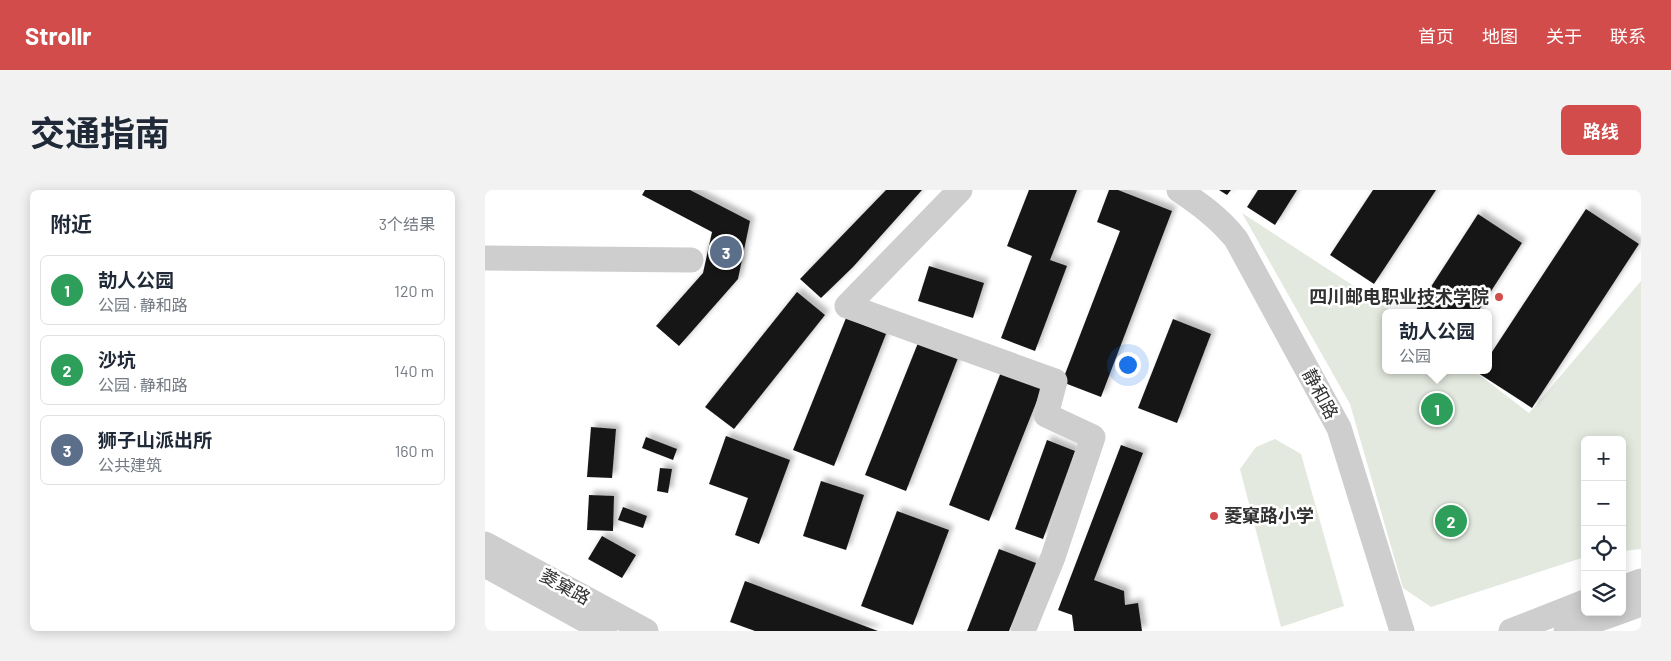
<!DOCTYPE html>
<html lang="zh">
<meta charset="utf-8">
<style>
:root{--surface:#fff;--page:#f2f2f3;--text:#1f2937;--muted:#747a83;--line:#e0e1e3;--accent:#d14c4b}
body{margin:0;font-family:Barlow,"Noto Sans SC",sans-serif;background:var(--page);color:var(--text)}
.controls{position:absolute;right:15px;bottom:15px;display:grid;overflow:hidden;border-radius:8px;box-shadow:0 2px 12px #0003}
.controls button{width:45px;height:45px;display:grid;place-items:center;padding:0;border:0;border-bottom:1px solid var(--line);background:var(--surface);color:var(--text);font:25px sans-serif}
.you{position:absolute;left:642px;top:174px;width:18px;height:18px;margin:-12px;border:4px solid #fff;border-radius:50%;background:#1a73e8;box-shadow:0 0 0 8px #1a73e833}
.badge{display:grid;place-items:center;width:32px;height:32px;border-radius:50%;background:var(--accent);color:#fff;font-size:16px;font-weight:700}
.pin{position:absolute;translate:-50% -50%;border:2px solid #fff;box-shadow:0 1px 5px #0006}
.popup{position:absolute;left:897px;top:119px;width:110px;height:65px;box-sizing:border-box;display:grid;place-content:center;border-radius:8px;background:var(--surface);filter:drop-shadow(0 1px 4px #0005);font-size:16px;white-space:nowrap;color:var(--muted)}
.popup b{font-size:19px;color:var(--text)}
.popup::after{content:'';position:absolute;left:50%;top:100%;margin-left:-10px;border:10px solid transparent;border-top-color:var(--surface)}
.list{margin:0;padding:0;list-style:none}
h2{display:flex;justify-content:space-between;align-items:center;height:65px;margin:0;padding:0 20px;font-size:21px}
h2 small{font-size:16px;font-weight:400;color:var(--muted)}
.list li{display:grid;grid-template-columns:32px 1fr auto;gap:15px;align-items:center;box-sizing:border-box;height:70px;margin:0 10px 10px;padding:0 10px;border:1px solid var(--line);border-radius:8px}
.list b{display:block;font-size:19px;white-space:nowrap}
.list p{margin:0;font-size:16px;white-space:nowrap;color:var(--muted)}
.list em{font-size:16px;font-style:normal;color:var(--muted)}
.icon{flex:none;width:28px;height:28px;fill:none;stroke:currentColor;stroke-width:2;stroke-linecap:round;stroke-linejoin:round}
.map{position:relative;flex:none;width:1156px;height:441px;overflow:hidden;border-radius:8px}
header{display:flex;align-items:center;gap:30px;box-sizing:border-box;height:70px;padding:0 25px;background:var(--accent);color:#fff}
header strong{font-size:24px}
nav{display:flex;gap:28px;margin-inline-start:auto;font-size:18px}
.intro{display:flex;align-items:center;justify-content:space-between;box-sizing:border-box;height:120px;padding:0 30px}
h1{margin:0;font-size:35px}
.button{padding:12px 22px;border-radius:8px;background:var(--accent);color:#fff;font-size:18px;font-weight:700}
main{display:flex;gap:30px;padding:0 30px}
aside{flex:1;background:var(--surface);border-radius:8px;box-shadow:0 2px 12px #0003}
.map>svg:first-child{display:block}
.green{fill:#e3e9de}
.building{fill:#181818;filter:url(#shadow)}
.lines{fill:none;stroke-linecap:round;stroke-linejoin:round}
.minor{stroke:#cecece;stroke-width:25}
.poi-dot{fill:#d14c4b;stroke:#fff;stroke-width:2}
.labels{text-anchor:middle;stroke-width:5;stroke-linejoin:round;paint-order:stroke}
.poi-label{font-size:18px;font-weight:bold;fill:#313131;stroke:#fff;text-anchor:end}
.street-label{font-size:18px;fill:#313131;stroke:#fff}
</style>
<header>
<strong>Strollr</strong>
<nav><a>首页</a><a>地图</a><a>关于</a><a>联系</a></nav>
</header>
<div class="intro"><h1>交通指南</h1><a class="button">路线</a></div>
<main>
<aside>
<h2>附近<small>3个结果</small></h2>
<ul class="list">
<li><span class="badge" style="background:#2e9e5b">1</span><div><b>劼人公园</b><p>公园 · 静和路</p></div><em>120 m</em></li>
<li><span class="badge" style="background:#2e9e5b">2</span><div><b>沙坑</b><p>公园 · 静和路</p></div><em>140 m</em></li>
<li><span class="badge" style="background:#5c6f8a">3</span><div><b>狮子山派出所</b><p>公共建筑</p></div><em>160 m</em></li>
</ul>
</aside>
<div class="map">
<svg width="1156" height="441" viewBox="0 0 1156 441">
<defs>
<filter id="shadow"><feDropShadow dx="4.5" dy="-4.5" stdDeviation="2.5" flood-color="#0004"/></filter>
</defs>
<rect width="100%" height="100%" fill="#fff"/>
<!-- green -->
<g class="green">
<path d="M757 23 910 123H901V180H988L1044 223 1156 91V359L1137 361V250H1100V367L946 417 918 398 865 214Z"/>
<path d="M790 249 816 264 859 416 796 437 755 279 771 257Z"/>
</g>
<!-- building -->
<g class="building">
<path d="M160 0H205L265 31 253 89 194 156 171 136 218 83 227 42 157 5Z"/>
<path d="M401 0H437L368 77 336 108 315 89Z"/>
<path d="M544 0H592L565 70 582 76 550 161 516 148 547 66 522 56Z"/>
<path d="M624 0H633L687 21 616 207 577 192 635 41 612 32Z"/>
<path d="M734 0H746L742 5Z"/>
<path d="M773 0H812L790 35 762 17Z"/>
<path d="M888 0H951L889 94 845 65Z"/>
<path d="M1101 19 1154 54 1047 218 993 183 995 180H1003V168Z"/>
<path d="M993 24 1037 53 992 123H929Z"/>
<path d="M444 76 499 93 488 128 433 111Z"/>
<path d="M312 102 340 125 249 239 220 217Z"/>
<path d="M361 128 401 144 349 276 308 260Z"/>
<path d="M688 129 726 144 692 233 653 218Z"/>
<path d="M433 153 473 168 421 301 380 285Z"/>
<path d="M516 182 557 198 504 331 464 315Z"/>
<path d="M106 237 131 239 127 288 102 287Z"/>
<path d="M241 246 305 270 274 354 250 345 263 308 224 294Z"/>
<path d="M161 247 192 259 188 270 157 258Z"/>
<path d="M562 250 590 261 558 349 530 339Z"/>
<path d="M636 255 658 263 609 390 639 401 640 415 653 413 657 441H589L587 425 573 420Z"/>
<path d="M175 278 187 279 183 303 172 301Z"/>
<path d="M336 291 379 305 361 360 318 346Z"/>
<path d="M104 305 129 306 128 341 102 340Z"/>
<path d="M138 317 162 326 158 338 133 330Z"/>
<path d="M412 321 464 340 428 435 376 416Z"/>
<path d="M117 346 151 365 137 388 103 369Z"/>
<path d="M514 359 551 373 524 441H482Z"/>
<path d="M260 391 393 441H270L245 432Z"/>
</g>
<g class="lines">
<!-- minor -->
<g class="minor">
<path d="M475 0 362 116 570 191 561 225 608 247 568 367 538 441"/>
<path d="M694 0C716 15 734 28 751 49L854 238 917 441"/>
<path d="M0 68 206 70"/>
<path d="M0 354 161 441"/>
<path d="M0 375 120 441"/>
<path d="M1137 398 1156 391"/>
<path d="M1137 421 1156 414"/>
<path d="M1026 441 1100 412"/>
<path d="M1081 441 1134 422"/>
</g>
</g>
<!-- markers -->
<g class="poi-dot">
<circle cx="1014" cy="107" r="5"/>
<circle cx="729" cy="326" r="5"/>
</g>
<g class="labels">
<!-- poi labels -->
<g class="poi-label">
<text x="1004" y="113">四川邮电职业技术学院</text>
<text x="739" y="332" text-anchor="start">菱窠路小学</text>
</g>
<!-- street labels -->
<g class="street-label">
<text transform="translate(835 204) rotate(62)" y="6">静和路</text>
<text transform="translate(80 397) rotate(29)" y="6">菱窠路</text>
</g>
</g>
</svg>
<div class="controls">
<button>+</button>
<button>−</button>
<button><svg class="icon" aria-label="locate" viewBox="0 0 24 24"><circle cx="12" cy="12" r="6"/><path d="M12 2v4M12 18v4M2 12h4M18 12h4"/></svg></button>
<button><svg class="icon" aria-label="layers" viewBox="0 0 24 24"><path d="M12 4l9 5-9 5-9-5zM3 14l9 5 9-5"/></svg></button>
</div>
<div class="you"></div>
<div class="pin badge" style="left:952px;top:219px;background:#2e9e5b">1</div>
<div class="popup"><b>劼人公园</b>公园</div>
<div class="pin badge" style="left:966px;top:331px;background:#2e9e5b">2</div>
<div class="pin badge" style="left:241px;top:62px;background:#5c6f8a">3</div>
</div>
</main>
